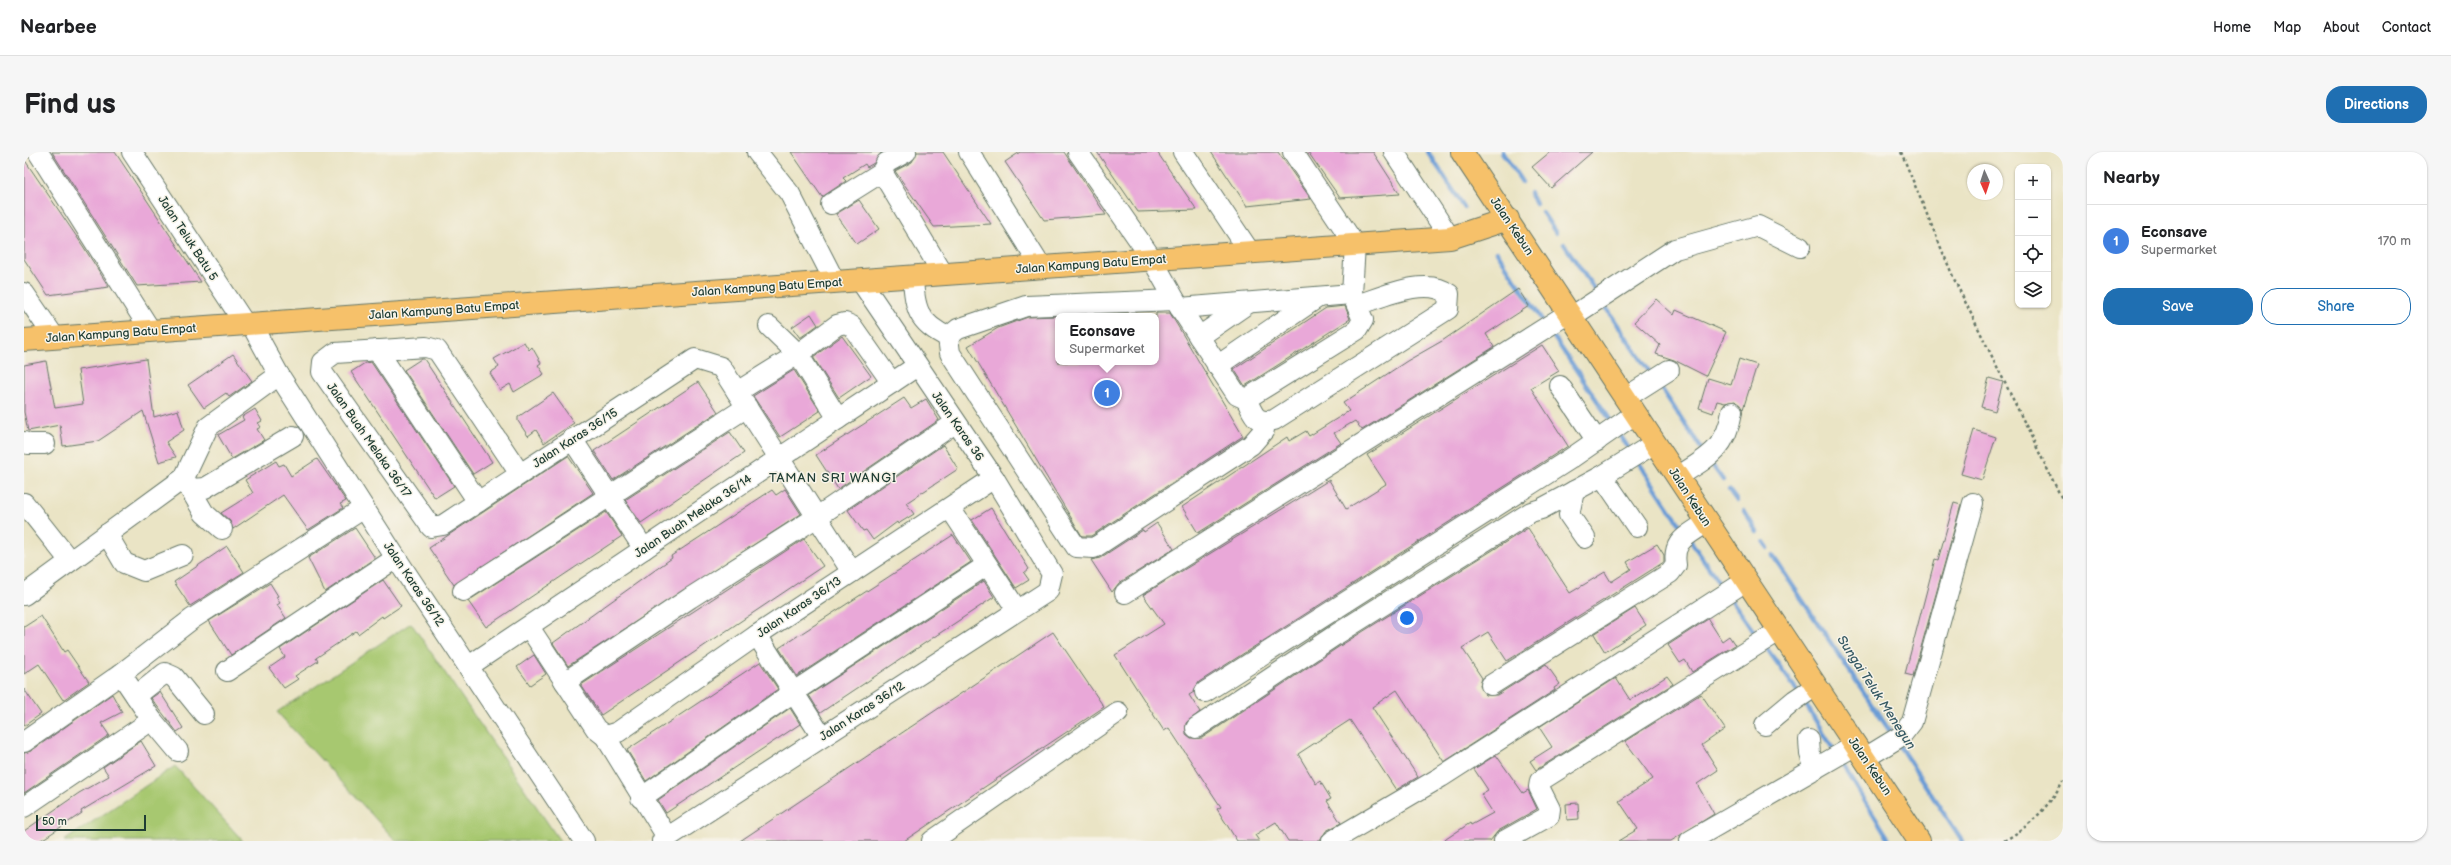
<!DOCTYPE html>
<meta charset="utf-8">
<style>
:root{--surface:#fff;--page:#f6f6f6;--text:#202124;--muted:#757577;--line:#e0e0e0;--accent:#1f6fb2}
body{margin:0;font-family:"Balsamiq Sans",sans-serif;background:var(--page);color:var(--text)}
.controls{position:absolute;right:12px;top:12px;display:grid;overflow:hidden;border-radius:8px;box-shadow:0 1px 3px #0004}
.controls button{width:36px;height:36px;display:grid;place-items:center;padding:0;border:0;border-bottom:1px solid var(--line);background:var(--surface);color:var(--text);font:20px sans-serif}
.compass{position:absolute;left:1943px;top:12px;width:36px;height:36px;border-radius:50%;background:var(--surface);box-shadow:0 1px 3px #0004;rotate:177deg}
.scale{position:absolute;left:12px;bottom:10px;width:110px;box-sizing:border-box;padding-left:4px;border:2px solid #1f3d34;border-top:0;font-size:11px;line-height:14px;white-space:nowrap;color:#1f3d34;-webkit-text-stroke:3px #f7f3e8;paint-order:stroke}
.you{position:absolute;left:1383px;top:466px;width:14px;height:14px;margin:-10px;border:3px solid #fff;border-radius:50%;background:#1a73e8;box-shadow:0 0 0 6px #1a73e833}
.badge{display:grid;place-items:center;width:26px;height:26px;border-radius:50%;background:var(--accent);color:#fff;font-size:13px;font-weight:700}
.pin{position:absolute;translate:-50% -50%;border:2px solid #fff;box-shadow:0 1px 4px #0006}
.popup{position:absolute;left:1031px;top:161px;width:104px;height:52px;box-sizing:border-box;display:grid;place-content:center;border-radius:8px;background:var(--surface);filter:drop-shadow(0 1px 3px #0005);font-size:13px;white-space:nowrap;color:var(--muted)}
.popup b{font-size:15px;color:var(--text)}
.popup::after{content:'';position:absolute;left:50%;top:100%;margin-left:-8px;border:8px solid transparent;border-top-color:var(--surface)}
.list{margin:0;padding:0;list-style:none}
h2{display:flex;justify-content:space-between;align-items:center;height:52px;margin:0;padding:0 16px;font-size:17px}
h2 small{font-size:13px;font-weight:400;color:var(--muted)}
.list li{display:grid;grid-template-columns:26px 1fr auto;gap:12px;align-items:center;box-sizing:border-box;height:72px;padding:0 16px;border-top:1px solid var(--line)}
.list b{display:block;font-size:15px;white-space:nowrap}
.list p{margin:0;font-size:13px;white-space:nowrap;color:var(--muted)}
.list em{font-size:13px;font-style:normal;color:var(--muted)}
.actions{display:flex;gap:8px;padding:12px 16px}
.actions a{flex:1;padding:9px 0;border:1px solid var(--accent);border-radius:16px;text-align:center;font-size:14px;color:var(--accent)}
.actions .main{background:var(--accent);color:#fff}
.icon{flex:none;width:22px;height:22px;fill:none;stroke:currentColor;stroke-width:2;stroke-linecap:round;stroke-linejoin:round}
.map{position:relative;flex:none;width:2039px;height:689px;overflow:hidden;border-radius:16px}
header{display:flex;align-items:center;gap:24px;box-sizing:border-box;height:56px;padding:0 20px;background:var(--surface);border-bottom:1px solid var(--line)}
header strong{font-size:19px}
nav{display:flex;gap:22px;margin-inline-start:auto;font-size:14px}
.intro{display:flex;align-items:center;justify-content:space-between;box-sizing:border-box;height:96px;padding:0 24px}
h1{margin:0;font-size:28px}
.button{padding:10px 18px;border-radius:16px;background:var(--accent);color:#fff;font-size:14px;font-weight:700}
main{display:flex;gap:24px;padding:0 24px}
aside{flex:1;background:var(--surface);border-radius:16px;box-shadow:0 1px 3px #0004}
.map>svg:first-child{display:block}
.green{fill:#a7c870;stroke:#638252}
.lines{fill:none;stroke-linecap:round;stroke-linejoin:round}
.stream{stroke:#6a9cd5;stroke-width:4.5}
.building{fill:#e9a8d8}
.minor-casing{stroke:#667767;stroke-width:22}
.major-casing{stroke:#667767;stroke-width:24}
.path{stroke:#667767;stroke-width:2.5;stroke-dasharray:3 3;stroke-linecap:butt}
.minor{stroke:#fff;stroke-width:20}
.major{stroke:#f6c16b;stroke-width:22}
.labels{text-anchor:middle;stroke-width:3;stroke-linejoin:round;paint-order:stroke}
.street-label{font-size:12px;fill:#1f3d34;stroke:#f7f3e8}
.neighbourhood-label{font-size:13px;letter-spacing:1px;fill:#1f3d34;stroke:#f7f3e8}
.water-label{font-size:13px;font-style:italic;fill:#365a64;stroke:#f7f3e8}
</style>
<header>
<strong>Nearbee</strong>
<nav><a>Home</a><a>Map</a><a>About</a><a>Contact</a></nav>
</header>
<div class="intro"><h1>Find us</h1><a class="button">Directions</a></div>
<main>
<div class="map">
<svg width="2039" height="689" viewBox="0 0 2039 689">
<rect width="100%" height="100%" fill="#f7f3e8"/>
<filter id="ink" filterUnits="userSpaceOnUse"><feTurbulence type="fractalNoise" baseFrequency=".025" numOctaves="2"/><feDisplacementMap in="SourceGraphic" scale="8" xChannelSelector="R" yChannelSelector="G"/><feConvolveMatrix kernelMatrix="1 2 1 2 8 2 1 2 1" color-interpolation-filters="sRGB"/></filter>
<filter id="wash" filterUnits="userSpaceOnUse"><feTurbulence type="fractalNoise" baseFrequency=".012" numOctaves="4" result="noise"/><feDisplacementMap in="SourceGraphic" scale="16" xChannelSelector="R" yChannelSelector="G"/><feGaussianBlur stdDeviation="0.9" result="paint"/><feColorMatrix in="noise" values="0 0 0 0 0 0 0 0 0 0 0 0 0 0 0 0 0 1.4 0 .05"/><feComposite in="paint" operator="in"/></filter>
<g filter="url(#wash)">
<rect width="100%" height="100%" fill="#eae4c5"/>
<!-- green -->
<g class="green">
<path d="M387 471 536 689H372L253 560Z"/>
<path d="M151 614 219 689H40Z"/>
</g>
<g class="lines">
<!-- stream -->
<g class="stream">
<path d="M1404 0 1440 55"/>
<path d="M1478 0 1498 30"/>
<path d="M1506 41 1512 51"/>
<path d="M1518 60 1532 81"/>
<path d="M1540 92 1572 140"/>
<path d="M1473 100 1518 168"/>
<path d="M1579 151 1627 222"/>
<path d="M1527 181 1589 272"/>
<path d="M1635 233 1679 299"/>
<path d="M1594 280 1607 300"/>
<path d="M1613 308 1661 380"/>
<path d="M1686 310 1699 328"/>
<path d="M1705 338 1713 349"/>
<path d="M1720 359 1733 380"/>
<path d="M1666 388 1700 438"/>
<path d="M1740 390 1744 396"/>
<path d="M1749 404 1869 584"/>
<path d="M1706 446 1735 487"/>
<path d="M1741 494 1774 540"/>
<path d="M1779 548 1811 600"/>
<path d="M1874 592 1938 689"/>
<path d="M1816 608 1866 689"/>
</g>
</g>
<g id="blocks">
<!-- building -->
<g class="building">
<path d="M28 0H91L177 130 113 134Z"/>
<path d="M767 0H858L850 11 843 15 841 12 819 26 822 29 798 45Z"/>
<path d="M893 0H919L967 72 910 75 871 19 888 10Z"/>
<path d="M996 0H1040L1082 63 1020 68 981 10Z"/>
<path d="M1073 0H1133L1173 58 1114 60Z"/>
<path d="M1187 0H1254L1287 47 1223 54Z"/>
<path d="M1284 0H1349L1376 42 1316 46Z"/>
<path d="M1526 0H1568L1527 36 1508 15Z"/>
<path d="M0 7 59 94 85 135 24 143 0 107Z"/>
<path d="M835 48 855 77 833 92 812 62Z"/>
<path d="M1494 137 1505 154 1462 182 1470 195 1338 278 1331 269 1310 281 1317 291 1174 381 1158 355 1263 285 1265 289 1282 279 1285 284 1325 259 1319 251 1383 209 1418 189Z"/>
<path d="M1632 147 1650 163 1652 158 1702 180 1682 224 1650 208 1632 202 1636 193 1610 170Z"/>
<path d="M1321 154 1326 167 1221 234 1210 217 1302 156Z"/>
<path d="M1132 161H1146L1219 284 1067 384H1058L944 194 974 176 1004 165 1034 164V210H1132Z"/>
<path d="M787 162 794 173 776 186 768 175Z"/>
<path d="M818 184 847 224 815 246 789 205Z"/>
<path d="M500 190 505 198 508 195 517 211 514 213 520 222 490 240 486 232 476 238 466 221 475 215 470 207Z"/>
<path d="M1518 193 1535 219 1507 236 1544 294 1175 530 1170 540 1165 543 1176 560 1162 571V582L1167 586H1178L1319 492 1504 376 1546 441 1581 420 1587 430 1607 417 1603 410 1633 392 1640 403V410L1483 509 1464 480 1438 496 1458 526 1456 534 1462 543H1473L1522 512 1536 532 1530 536 1531 538 1420 610 1373 538 1348 555 1394 625 1372 638 1326 568 1274 602 1292 632 1296 629 1307 647 1303 649 1317 671 1302 679 1296 689H1264L1252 670 1231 683 1235 689H1213L1193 657 1197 655 1145 576 1140 579 1091 503 1140 472 1119 443 1305 328 1322 357 1362 332 1343 303Z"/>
<path d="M209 202 228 229 205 245 202 241 180 256 164 233Z"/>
<path d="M122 207 130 265 154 258 160 278 142 290 152 305 135 310 119 259 74 289 39 294 36 273 4 279 0 260V213L22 209 31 256 59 252 54 218Z"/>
<path d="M397 207H400L468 310 449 322 380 218Z"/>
<path d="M1715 207 1733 213 1719 257 1711 249 1701 251 1693 249 1689 261 1675 256 1684 226 1707 233Z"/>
<path d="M347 210 430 334 411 346 327 220 341 211Z"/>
<path d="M770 218 796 259 756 285 729 244Z"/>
<path d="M1965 226 1979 230 1971 259 1957 255Z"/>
<path d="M674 230 694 260 589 328 570 299Z"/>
<path d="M529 241 550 271 520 291 512 278 504 284 494 269V265Z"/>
<path d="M880 246 887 256 902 247 915 268 814 337 792 303Z"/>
<path d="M231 257 238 269 234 271 237 275 233 277 240 288 208 307 194 283 220 268 218 265Z"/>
<path d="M1950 278 1972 285 1958 328 1937 322Z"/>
<path d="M706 280 720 301 617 371 601 348Z"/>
<path d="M919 293 934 317 882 351 890 362 874 372 873 370 849 388 842 378 839 379 824 358Z"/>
<path d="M544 304 569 341 430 433 405 396Z"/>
<path d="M293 307 322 349 316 352 319 356 284 378 259 343 209 377 206 369 197 361 229 341 221 328 252 309 255 314 260 312 267 324Z"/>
<path d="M761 337 777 362 544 514 529 491 648 406 647 404 748 338 752 343Z"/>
<path d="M1930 351 1937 353 1889 524 1881 522 1911 407 1914 408Z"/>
<path d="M967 356 1005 417 1000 421 1005 428 992 436 948 368Z"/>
<path d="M582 360 598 384 462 475 444 449Z"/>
<path d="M1133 371 1150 397 1095 431 1088 440 1067 408 1076 406 1119 378 1120 380Z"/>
<path d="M331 376 351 406 301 440 284 406Z"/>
<path d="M929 383 947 410 773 524 755 496Z"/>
<path d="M780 387 799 414 577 563 557 533Z"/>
<path d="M203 394 220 420 166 454 150 430Z"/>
<path d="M359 428 377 454 359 466 358 464 334 482 332 479 292 506 294 509 271 524 274 527 260 536 245 516 261 505 256 497Z"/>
<path d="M960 429 970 445 796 561 785 543Z"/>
<path d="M246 431 254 444 252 445 256 451 253 453 262 466 207 503 185 469Z"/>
<path d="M1611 456 1622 473 1581 500 1570 482Z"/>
<path d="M17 464 40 500 43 498 65 530 39 548 15 512 0 522V475Z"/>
<path d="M1684 467 1698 489 1705 484 1711 493 1668 520 1661 508 1656 511 1644 493Z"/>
<path d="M1029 480 1080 555 880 689H716Z"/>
<path d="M510 503 522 522 506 533 493 515Z"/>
<path d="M736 510 754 537 622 629 603 598Z"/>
<path d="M1643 524 1649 532 1512 618 1506 609 1528 595 1515 575 1592 526 1606 548Z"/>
<path d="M0 537 17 562 0 574Z"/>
<path d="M136 540 159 576 153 580 127 546Z"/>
<path d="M88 542 98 560 77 571 85 583 0 641V601L7 599Z"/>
<path d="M1677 542 1701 577 1678 593 1694 618 1673 632 1690 662 1647 689H1594L1614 677 1595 649 1629 627 1601 589Z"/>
<path d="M766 556 776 572 642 661 634 648Z"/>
<path d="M117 589 132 614 57 659 58 661 22 685 15 689H0V679L55 641 85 624 79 615Z"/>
<path d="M1472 603 1499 641 1504 638 1513 657 1474 679 1466 689H1419L1446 671 1447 673 1469 661 1457 642 1464 638 1450 617Z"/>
<path d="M1554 651 1555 667 1543 668 1542 652Z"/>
</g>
</g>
</g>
<g filter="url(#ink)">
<use href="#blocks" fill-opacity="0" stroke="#667767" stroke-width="1"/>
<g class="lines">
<defs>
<g id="minor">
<path d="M14 0 127 179"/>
<path d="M108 0 221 172"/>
<path d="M733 0 766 42 811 130"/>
<path d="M882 0 862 11 858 20 919 122"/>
<path d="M945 0 1017 115"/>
<path d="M1054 0 1128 107 1151 148 1213 243 1222 247 1333 178 1339 168 1328 142 1331 93 1269 0"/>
<path d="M1159 0 1226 100"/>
<path d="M1370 0 1426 86"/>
<path d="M807 52 858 20"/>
<path d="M889 124C890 156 894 171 924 185"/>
<path d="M0 141 31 186"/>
<path d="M1151 148 1002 154 934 177 924 185 926 201 1052 395 1070 396 1227 293 1240 278V270"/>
<path d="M1156 156 1328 142"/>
<path d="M1547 165 1651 97 1734 74 1776 95"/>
<path d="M227 172 255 223 372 406 560 689"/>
<path d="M745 174 774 202 814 267"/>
<path d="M1175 185 1223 152"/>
<path d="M353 198 454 350"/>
<path d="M1193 214 1293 146"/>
<path d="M1536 234 1573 289"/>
<path d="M713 240 774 202 813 173 821 171 828 174 868 231"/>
<path d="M1601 246 1645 218"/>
<path d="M1222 247C1230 262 1230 272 1250 268L1424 157 1425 142C1402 124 1358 145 1333 153"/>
<path d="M548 287 620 397"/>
<path d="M0 290 4 292H21"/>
<path d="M496 322 413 198 402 195 311 201 299 210 298 220 407 375 419 373 671 207 697 215 828 420"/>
<path d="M1578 324 1613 375"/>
<path d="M1653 325C1683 306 1702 298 1708 260"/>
<path d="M160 326 166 337 181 336 269 284"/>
<path d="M166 337 180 361 198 377"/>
<path d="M1550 339 1545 363 1561 386"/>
<path d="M0 351 46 409"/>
<path d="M926 356 993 458"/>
<path d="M83 382 100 411 120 419 159 403"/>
<path d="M439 439 723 255"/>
<path d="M1101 441 1545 161"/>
<path d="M0 443 160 326 184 275 255 223"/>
<path d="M505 475 572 577 581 584 643 685"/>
<path d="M733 483 798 585"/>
<path d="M445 514 893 214"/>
<path d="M203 519 372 406"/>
<path d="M97 522 128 568 154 599"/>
<path d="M541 530 666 446 793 365 931 271"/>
<path d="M1467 533 1646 421 1652 413C1648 387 1664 384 1683 370"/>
<path d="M1181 540 1546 307 1611 262"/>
<path d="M112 544 141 521 150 525 180 562"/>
<path d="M1741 573 1771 548 1792 534"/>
<path d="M1172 576 1313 482 1507 360 1517 357 1578 324 1631 291"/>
<path d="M581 584 594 580 733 483 970 326"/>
<path d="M1785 588 1786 602 1791 617"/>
<path d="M0 590 97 522 168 467 340 356"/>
<path d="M1841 606 1877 584 1888 570 1949 351"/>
<path d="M617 646 768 541 963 413"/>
<path d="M0 655 128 568"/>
<path d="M638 689 1024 439 1028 422 970 326 836 128"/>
<path d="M908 689 1094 560"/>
<path d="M1308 689 1417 625 1722 429"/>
<path d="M1480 689 1525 664 1526 657 1515 635 1516 629 1755 479"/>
<path d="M1666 689 1832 593"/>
</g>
<g id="major">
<path d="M1438 0 1895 689"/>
<path d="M0 188 1426 86 1484 67"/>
</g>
</defs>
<!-- minor casing -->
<use href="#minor" class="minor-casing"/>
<!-- major casing -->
<use href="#major" class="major-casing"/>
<!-- path -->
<g class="path">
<path d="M1877 0 1930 127 2039 349"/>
<path d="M1980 689C2006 674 2024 656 2039 629"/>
</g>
<!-- minor -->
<use href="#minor" class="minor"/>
<!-- major -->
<use href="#major" class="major"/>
</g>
</g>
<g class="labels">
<!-- street labels -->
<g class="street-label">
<text transform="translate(1488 74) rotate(56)" y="4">Jalan Kebun</text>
<text transform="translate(164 86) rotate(57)" y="4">Jalan Teluk Batu 5</text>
<text transform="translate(1067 112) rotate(-4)" y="4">Jalan Kampung Batu Empat</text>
<text transform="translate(743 135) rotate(-4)" y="4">Jalan Kampung Batu Empat</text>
<text transform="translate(420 158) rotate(-4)" y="4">Jalan Kampung Batu Empat</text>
<text transform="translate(97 181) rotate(-4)" y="4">Jalan Kampung Batu Empat</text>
<text transform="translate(934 274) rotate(55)" y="4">Jalan Karas 36</text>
<text transform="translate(551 286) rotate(-33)" y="4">Jalan Karas 36/15</text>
<text transform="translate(345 288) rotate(55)" y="4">Jalan Buah Melaka 36/17</text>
<text transform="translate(1666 345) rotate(57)" y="4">Jalan Kebun</text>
<text transform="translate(669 364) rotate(-34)" y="4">Jalan Buah Melaka 36/14</text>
<text transform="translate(390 432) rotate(56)" y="4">Jalan Karas 36/12</text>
<text transform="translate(775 455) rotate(-34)" y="4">Jalan Karas 36/13</text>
<text transform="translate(838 559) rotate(-33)" y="4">Jalan Karas 36/12</text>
<text transform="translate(1846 614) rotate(56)" y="4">Jalan Kebun</text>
</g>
<!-- neighbourhood labels -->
<g class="neighbourhood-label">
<text x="809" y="330">TAMAN SRI WANGI</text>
</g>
<!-- water labels -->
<g class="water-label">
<text transform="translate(1853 540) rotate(57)" y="5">Sungai Teluk Menegun</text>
</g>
</g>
</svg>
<div class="controls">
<button>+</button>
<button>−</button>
<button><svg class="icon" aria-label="locate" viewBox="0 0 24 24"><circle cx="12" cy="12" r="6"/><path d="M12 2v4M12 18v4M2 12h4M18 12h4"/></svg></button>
<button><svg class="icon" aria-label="layers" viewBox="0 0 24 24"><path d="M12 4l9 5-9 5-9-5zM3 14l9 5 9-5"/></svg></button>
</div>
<svg class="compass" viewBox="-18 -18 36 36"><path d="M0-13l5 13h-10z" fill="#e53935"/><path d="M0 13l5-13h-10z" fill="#757577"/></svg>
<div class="scale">50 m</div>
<div class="you"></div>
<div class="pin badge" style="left:1083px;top:241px;background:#3f7fe0">1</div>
<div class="popup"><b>Econsave</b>Supermarket</div>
</div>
<aside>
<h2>Nearby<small></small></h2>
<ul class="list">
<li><span class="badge" style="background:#3f7fe0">1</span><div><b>Econsave</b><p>Supermarket</p></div><em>170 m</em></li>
</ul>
<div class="actions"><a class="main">Save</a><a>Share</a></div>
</aside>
</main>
